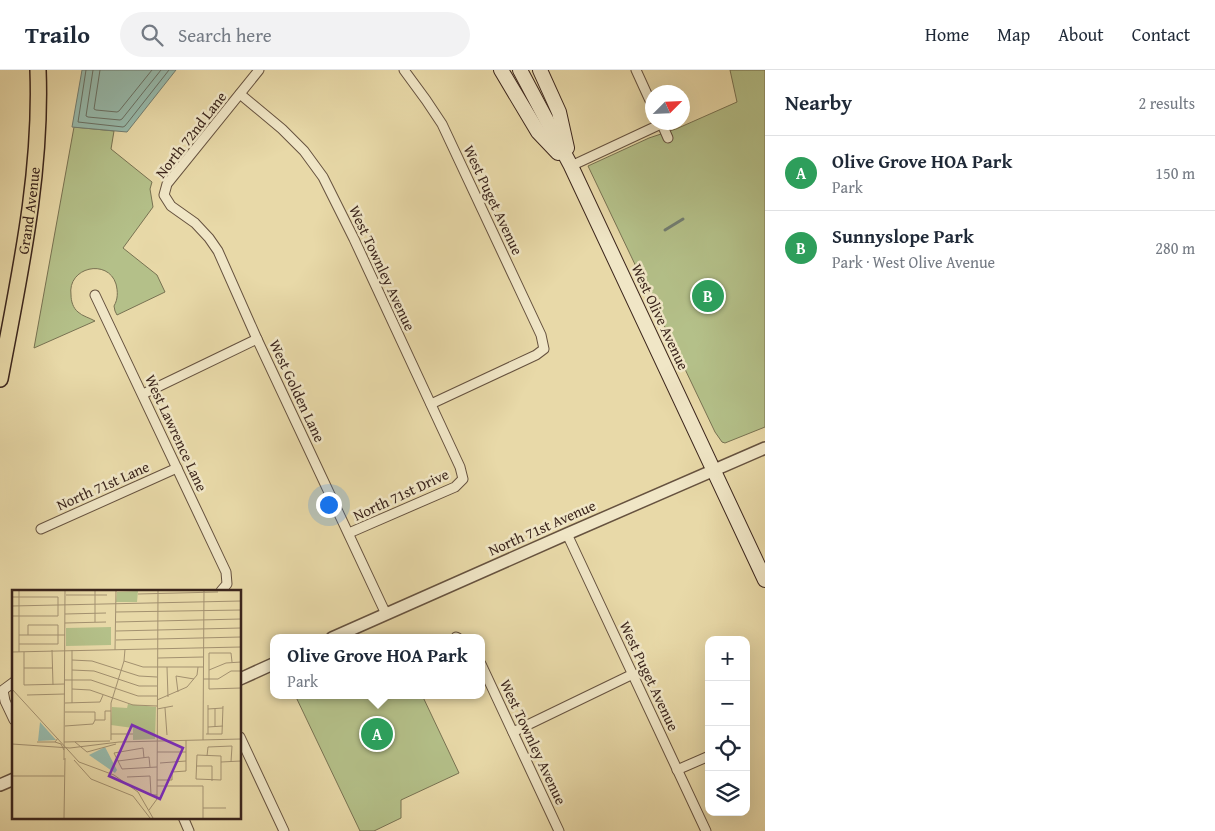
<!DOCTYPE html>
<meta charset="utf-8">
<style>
:root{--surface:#fff;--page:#f2f2f3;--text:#1f2937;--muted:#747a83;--line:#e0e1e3;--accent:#0f766e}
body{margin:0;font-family:"Gentium Book Plus",serif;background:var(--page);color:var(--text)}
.controls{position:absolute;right:15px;bottom:15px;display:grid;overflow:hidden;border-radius:10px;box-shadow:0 5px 20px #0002}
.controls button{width:45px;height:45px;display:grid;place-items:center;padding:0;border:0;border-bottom:1px solid var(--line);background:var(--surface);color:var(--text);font:25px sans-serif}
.compass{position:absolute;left:645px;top:15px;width:45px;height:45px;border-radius:50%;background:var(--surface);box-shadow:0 5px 20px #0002;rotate:66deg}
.you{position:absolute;left:328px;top:434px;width:18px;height:18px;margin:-12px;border:4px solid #fff;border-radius:50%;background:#1a73e8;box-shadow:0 0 0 8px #1a73e833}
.badge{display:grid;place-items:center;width:32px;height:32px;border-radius:50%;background:var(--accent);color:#fff;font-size:16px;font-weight:700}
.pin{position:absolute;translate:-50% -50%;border:2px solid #fff;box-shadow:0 1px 5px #0006}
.popup{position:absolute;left:270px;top:564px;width:215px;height:65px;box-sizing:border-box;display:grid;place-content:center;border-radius:10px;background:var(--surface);filter:drop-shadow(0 1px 4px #0005);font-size:16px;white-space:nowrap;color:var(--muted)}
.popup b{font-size:19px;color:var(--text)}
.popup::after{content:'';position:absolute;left:50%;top:100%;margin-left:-10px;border:10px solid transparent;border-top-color:var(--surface)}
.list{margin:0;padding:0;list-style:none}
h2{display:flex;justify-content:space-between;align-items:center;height:65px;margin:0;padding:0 20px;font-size:21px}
h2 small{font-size:16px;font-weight:400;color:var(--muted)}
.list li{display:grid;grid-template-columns:32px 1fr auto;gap:15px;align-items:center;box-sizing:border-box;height:75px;padding:0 20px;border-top:1px solid var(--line)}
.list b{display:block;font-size:19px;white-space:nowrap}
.list p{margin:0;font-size:16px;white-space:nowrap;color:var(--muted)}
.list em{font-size:16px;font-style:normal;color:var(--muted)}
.icon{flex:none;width:28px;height:28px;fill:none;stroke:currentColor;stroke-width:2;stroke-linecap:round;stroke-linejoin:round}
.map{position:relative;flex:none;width:765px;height:761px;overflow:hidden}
header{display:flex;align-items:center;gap:30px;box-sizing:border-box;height:70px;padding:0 25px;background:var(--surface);border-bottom:1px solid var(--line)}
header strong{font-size:24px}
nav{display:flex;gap:28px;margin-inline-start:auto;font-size:18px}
.search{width:350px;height:45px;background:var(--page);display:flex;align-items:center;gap:12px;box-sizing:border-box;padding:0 18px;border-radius:28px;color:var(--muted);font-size:19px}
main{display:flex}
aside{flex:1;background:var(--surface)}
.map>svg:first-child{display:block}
.green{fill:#b4c089;stroke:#787252}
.water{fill:#97baac;stroke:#727e72}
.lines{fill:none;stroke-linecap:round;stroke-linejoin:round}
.shore{stroke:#697064;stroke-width:1}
.stream{stroke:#727e72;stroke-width:3}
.minor-casing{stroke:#66523f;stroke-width:11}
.tertiary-casing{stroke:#66523f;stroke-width:14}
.secondary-casing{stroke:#3b251c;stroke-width:16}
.trunk-casing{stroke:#3b251c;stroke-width:18}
.minor{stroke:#f0e6c6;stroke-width:9}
.tertiary{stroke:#f0e6c6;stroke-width:11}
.secondary{stroke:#f0e6c6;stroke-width:14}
.trunk{stroke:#e8d9a8;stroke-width:15}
.labels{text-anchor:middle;stroke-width:5;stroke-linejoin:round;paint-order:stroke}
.street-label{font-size:15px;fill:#3b251c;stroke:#f0e6c6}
.inset-road{fill:none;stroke:#a39170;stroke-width:1}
.view{fill:#7b2cbf;fill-opacity:0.15;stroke:#7b2cbf;stroke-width:2.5}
.inset-edge{fill:none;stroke:#3b251c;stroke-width:2.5}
</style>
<header>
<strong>Trailo</strong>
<div class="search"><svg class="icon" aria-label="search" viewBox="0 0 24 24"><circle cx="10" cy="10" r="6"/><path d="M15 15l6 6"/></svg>Search here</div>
<nav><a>Home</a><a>Map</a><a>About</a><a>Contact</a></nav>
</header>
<main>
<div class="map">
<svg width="765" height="761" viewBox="0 0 765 761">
<rect width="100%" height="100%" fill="#e8d9a8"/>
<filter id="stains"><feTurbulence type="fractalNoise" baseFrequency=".004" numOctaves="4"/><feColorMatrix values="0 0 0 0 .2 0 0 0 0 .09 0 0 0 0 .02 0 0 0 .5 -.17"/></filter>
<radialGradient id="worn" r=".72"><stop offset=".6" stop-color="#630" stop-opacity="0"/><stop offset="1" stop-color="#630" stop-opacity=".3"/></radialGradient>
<!-- green -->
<g class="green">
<path d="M730 0H765V357L725 373 722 372 715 362 588 96 649 68 676 59 737 32Z"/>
<path d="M74 57 114 61 111 79 152 112 150 119 153 137 123 178 157 205 165 222 117 245 115 241 114 236C118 229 118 222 116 214 108 188 67 197 71 225 71 231 73 238 78 242 82 246 90 248 95 251L34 278Z"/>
<path d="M295 625H422L459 703 401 730V748L374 761H360Z"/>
</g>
<!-- water -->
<path class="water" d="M82 0H176L127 62 72 57Z"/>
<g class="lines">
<!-- shore -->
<g class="shore">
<path d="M86 0 78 52 123 57 125 56 169 0"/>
<path d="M93 0 86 46 88 47 120 50 122 49 161 0"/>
<path d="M100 0 94 39 96 40 117 42 119 41 152 0"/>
</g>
<!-- stream -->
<path class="stream" d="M665 160 683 149"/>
<defs>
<g id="minor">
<path d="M259 0 167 114 164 125 171 136 195 153 209 168 218 181 257 269 386 544"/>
<path d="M404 0 426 30 442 54 541 265 544 279 536 285 431 334"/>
<path d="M636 0 652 35"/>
<path d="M240 24 282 59 304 81 323 107 354 169 460 397 463 409 455 417 349 463"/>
<path d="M661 52 668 68"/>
<path d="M571 96 661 54"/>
<path d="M95 225 226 502 227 514 221 521"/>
<path d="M143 324 257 269"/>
<path d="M41 459 177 398"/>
<path d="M567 464 706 761"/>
<path d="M456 567 458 568"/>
<path d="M481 594 559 761"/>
<path d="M14 612 3 620 5 631 14 650"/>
<path d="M513 662 633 604"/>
<path d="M240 667 284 761"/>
<path d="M677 700 709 686"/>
<path d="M183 747 189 761"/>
</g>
<g id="tertiary">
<path d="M332 568 567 464 765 378"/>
<path d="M240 609 273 594"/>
<path d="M0 715 14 709"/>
</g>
<g id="secondary">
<path d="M501 0 538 62 558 83"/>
<path d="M520 0 571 96 765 510"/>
<path d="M540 0 559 42 567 78"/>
</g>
<g id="trunk">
<path id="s1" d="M0 309C19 207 42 105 38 0"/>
</g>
</defs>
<!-- minor casing -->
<use href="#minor" class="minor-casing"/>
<!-- tertiary casing -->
<use href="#tertiary" class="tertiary-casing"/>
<!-- secondary casing -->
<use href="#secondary" class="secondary-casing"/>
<!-- trunk casing -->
<use href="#trunk" class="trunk-casing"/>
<!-- minor -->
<use href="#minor" class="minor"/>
<!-- tertiary -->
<use href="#tertiary" class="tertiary"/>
<!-- secondary -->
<use href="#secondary" class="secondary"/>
<!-- trunk -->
<use href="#trunk" class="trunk"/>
</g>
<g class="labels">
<!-- street labels -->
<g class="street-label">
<text transform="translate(191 65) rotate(-52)" y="5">North 72nd Lane</text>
<text transform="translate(493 130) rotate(65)" y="5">West Puget Avenue</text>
<text dy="5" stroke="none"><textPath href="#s1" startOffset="171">Grand Avenue</textPath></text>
<text transform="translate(382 198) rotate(65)" y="5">West Townley Avenue</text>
<text transform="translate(660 247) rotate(65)" y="5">West Olive Avenue</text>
<text transform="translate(297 321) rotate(65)" y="5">West Golden Lane</text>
<text transform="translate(176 363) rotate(65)" y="5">West Lawrence Lane</text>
<text transform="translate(103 416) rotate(-24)" y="5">North 71st Lane</text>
<text transform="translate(401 425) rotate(-25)" y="5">North 71st Drive</text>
<text transform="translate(542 458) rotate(-24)" y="5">North 71st Avenue</text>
<text transform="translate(649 606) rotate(65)" y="5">West Puget Avenue</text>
<text transform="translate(533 672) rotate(65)" y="5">West Townley Avenue</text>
</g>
</g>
<!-- overview -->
<g transform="translate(12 520)">
<rect width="229" height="229" fill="#e8d9a8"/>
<path d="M126 1 125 12H104L105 2ZM99 37V55L54 56V38ZM116 114 144 117 143 149 121 150V138L99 135 100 117 115 118Z" fill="#b4c089"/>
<path d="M28 132 44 150 26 151ZM93 157 105 180 103 183 77 165Z" fill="#97baac"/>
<path class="inset-road" d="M126 4 206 2M54 5H95M0 7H46V26H0M0 16 229 11M104 22 229 20M53 24 94 23M83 32V0M104 32 229 29M53 33 94 32M104 41 229 38M7 45H53M104 50 229 47M7 54H46V35H16V45M40 60 41 95M103 60 104 0M0 62 229 57M7 62V0M12 62V95L53 94M146 68 191 67M60 70 80 71 127 86 145 87M112 71 131 77H191M220 72 219 63H197V99L229 98M155 77 156 107M12 78H41M60 80 82 81 127 96H145M197 80 214 73 229 72M191 89H206L219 81H229M53 90H79L126 106H145M0 99 67 172 102 185 126 202 141 228M60 99 78 100 121 115 145 116M166 102 164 86 182 89M15 105 53 104M145 110 175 97 185 85 186 77M53 113 88 112 91 105M60 113V60M153 118 155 145M145 119 161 116M196 119 211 118M53 122H83V130M53 136 81 134 83 130H93V121H99M196 137 211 136M203 137V119M99 144H121M194 144H210M196 144V115M210 144 211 116M46 148 43 152 49 154 52 160M99 150V113L112 71 113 59M191 150 192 0M25 152H43M52 152 98 151M63 152 75 162 104 154M0 154 58 158 107 152 229 149M145 162H174M185 165 209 166V190L184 189ZM195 166 196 157 220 156 219 172M132 168 131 158 102 163 110 179 145 177M52 170 53 0M62 170 79 189 121 206 138 228M106 171 137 167 138 177M209 172 229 171M148 173 174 171M184 176H200V191M0 186H52M115 187 138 186 139 205H145M145 190H160V182L174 181V150M145 196H191V228M191 218H214M137 220 145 209 146 0M52 228 53 168"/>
<path class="view" d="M120 135 171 158 148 209 97 186Z"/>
<rect width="229" height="229" class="inset-edge"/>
</g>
<rect width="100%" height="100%" filter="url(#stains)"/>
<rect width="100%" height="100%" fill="url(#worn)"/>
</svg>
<div class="controls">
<button>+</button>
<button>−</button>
<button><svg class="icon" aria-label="locate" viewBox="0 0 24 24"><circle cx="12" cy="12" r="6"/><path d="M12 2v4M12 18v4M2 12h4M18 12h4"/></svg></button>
<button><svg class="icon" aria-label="layers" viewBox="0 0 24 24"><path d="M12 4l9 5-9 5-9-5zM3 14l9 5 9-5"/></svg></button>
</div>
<svg class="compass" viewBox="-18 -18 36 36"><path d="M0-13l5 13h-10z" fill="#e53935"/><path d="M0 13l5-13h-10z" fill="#747a83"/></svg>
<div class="you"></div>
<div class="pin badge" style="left:377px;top:664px;background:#2e9e5b">A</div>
<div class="popup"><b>Olive Grove HOA Park</b>Park</div>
<div class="pin badge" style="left:708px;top:226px;background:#2e9e5b">B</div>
</div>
<aside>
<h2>Nearby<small>2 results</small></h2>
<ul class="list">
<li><span class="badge" style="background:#2e9e5b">A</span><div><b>Olive Grove HOA Park</b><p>Park</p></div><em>150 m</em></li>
<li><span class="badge" style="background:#2e9e5b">B</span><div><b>Sunnyslope Park</b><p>Park · West Olive Avenue</p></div><em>280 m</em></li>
</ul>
</aside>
</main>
